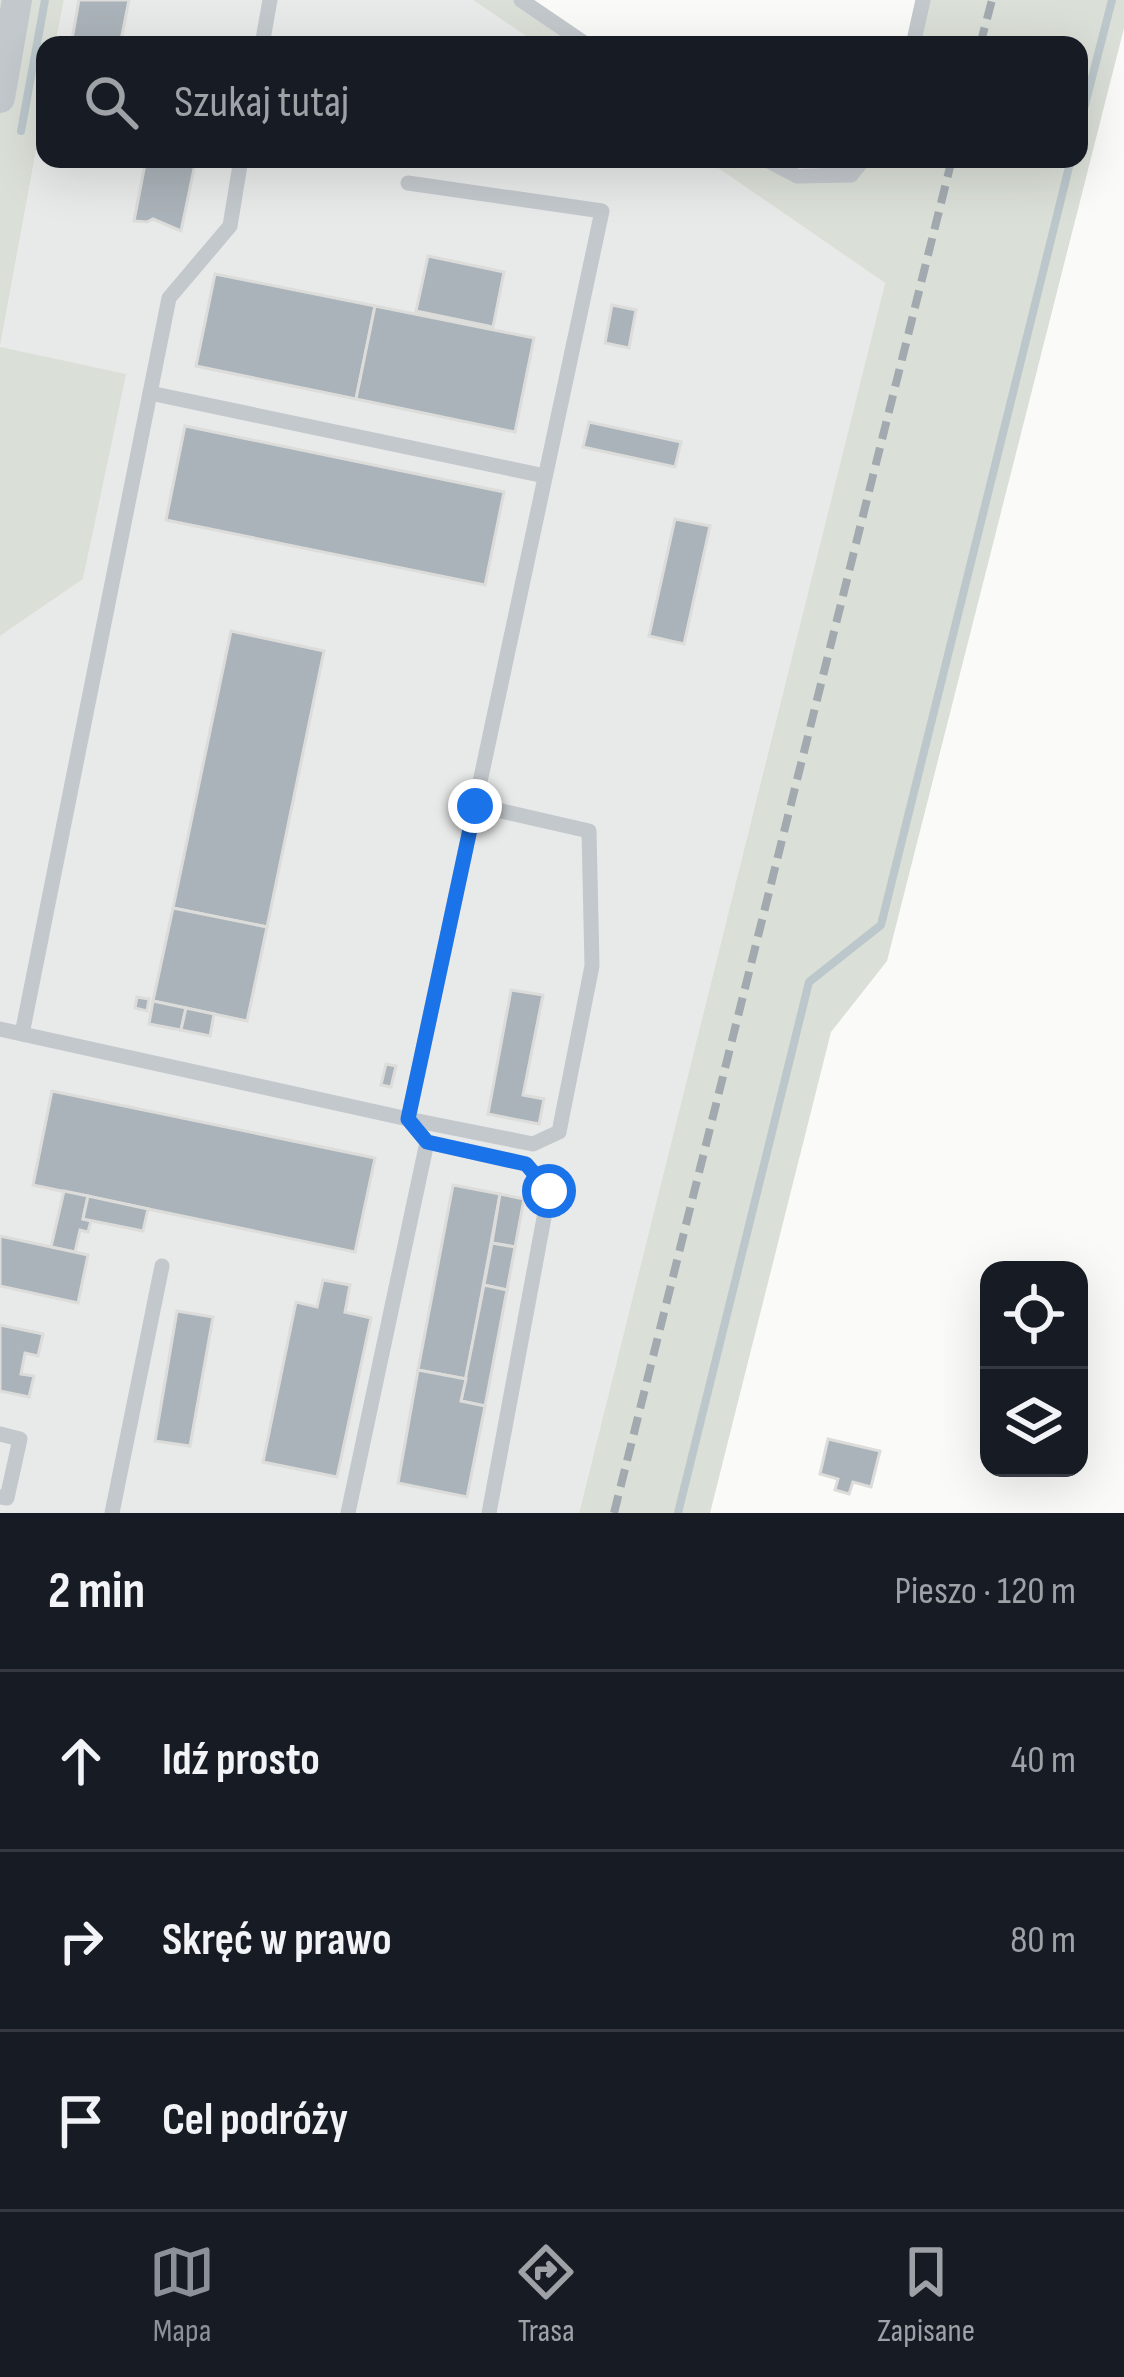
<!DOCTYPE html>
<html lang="pl">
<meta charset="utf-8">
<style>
:root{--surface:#171b24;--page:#20242c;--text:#f1f3f6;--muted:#9ea1a6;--line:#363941;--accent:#8c9099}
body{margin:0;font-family:"Sofia Sans Condensed",sans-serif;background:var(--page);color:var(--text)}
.controls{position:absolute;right:36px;bottom:36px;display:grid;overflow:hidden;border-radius:24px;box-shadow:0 12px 48px #0002}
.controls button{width:108px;height:108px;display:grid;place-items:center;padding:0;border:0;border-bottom:3px solid var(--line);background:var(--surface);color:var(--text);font:60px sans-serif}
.stop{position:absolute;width:36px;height:36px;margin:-27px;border:9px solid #1a73e8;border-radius:50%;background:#fff}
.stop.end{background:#1a73e8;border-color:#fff;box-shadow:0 3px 12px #0008}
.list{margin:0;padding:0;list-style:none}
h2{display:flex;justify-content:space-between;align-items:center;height:156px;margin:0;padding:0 48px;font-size:51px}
h2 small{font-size:39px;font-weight:400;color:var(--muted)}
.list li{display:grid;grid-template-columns:78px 1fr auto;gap:36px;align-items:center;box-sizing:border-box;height:180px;padding:0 48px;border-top:3px solid var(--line)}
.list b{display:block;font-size:45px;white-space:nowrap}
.list em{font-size:39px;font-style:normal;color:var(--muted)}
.icon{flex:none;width:66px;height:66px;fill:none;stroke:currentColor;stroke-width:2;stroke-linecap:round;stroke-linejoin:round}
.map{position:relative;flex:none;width:1124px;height:1513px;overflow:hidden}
.search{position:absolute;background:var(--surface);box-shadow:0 12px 48px #0002;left:36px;right:36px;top:36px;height:132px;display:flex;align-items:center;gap:30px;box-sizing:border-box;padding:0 42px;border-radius:24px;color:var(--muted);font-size:45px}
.sheet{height:696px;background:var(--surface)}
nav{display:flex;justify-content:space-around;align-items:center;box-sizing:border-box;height:168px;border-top:3px solid var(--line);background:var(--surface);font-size:33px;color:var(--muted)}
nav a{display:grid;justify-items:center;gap:6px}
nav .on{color:var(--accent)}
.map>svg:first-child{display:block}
.built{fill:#e8e9e9}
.green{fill:#dadfd7}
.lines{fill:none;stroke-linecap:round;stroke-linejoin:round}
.stream{stroke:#bbc7cb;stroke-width:8}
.building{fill:#aab3b9;stroke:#dcdcda;stroke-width:3}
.lane{stroke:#c3c8cc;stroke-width:15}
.street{stroke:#c3c8cc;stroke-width:30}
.rail{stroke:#a2aab0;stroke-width:8;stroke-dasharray:18 9;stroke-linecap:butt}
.route{stroke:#1a73e8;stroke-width:15}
</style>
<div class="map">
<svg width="1124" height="1513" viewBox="0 0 1124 1513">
<rect width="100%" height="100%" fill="#fafaf8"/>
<!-- built -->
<g class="built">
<path d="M64 0H473L539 45H55Z"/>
<path d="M45 102V159H705L885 283 579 1513H0V636L83 579 125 374 0 348Z"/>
</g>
<!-- green -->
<g class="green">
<path d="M0 0H64L55 45H45V102L0 347 126 374 83 579 0 636Z"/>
<path d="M473 0H521L587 45H539Z"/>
<path d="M923 0H1124V28L887 961 831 1032 710 1513H579L885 283 705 159H765L797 176 851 175 864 159H1079V45H913Z"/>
</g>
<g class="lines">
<!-- stream -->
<g class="stream">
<path d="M1079 128 1112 0"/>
<path d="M21 131 45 0"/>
<path d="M678 1513 809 982 881 925 1071 159"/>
</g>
</g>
<!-- building -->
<g class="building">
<path d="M79 0H129L120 45H71Z"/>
<path d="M146 159H196L181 231 153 219 147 222 134 221Z"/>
<path d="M428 256 504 272 493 327 416 311Z"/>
<path d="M215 274 375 306 356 399 196 366Z"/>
<path d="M612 305 636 310 629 348 605 343Z"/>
<path d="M375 306 534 338 515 432 356 399Z"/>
<path d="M589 422 681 442 675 467 583 447Z"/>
<path d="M185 426 504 492 485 585 166 520Z"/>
<path d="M675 519 710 526 684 644 649 636Z"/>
<path d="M231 631 324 651 267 927 173 908Z"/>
<path d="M173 908 267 927 247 1021 153 1001Z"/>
<path d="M511 990 543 995 523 1095 544 1099 539 1124 488 1114Z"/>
<path d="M137 997 149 999 147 1011 135 1008Z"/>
<path d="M153 1001 186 1008 181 1030 149 1024Z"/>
<path d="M186 1008 214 1014 210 1036 181 1030Z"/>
<path d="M386 1064 396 1066 391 1087 381 1085Z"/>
<path d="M52 1091 375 1158 355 1252 33 1185Z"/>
<path d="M453 1185 500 1194 466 1379 418 1370Z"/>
<path d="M64 1191 88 1196 83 1219 91 1221 88 1232 80 1230 75 1252 51 1247Z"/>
<path d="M500 1194 524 1199 515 1247 492 1243Z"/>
<path d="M88 1196 148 1209 143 1231 83 1219Z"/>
<path d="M0 1236 88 1255 78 1303 0 1286Z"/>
<path d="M492 1243 515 1247 507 1290 484 1285Z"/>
<path d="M323 1280 350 1285 345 1312 371 1318 337 1477 263 1462 296 1302 317 1307Z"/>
<path d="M484 1285 507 1290 485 1406 461 1401Z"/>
<path d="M177 1311 213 1317 190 1446 155 1441Z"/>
<path d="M0 1325 43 1334 38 1356 25 1353 21 1374 34 1376 29 1397 0 1391Z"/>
<path d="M418 1370 466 1379 461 1401 485 1406 467 1497 398 1483Z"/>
<path d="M828 1439 880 1451 871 1487 853 1482 849 1494 835 1490 838 1479 820 1474Z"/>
</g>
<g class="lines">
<!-- lane -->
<g class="lane">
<path d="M521 0 587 45"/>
<path d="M262 45 270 0"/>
<path d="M913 45 923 0"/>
<path d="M765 159 797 176 851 175 864 159"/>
<path d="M150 393 545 476"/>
<path d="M0 1029 408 1119 602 211 408 183"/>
<path d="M22 1034 169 298 230 226 241 159"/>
<path d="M427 1142 526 1164 549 1191 489 1513"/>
<path d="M0 1434 20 1439 7 1498 0 1497"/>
<path d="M112 1513 162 1266"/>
<path d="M348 1513 427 1142 408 1119 533 1144 559 1132 592 966 589 831 475 805"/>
</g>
<!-- street -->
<path class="street" d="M0 98 17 0"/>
<!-- rail -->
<g class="rail">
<path d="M980 45 992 0"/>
<path d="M614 1513 952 159"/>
</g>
</g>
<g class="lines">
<!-- route -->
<path class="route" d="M475 806 408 1119 427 1142 526 1164 549 1191"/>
</g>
</svg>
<div class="controls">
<button><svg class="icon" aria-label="locate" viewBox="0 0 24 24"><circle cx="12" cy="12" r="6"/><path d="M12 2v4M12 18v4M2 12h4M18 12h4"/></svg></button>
<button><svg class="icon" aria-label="layers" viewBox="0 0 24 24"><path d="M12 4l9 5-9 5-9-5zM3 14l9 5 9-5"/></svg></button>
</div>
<div class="stop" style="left:549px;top:1191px"></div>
<div class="stop end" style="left:475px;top:806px"></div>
<div class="search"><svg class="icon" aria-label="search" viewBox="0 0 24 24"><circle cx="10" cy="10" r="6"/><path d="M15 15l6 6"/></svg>Szukaj tutaj</div>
</div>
<section class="sheet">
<h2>2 min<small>Pieszo · 120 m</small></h2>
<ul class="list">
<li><svg class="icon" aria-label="ahead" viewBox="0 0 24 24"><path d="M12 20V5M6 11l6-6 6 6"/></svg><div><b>Idź prosto</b></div><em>40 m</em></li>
<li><svg class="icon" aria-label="right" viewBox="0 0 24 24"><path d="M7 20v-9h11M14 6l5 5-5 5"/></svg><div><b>Skręć w prawo</b></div><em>80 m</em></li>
<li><svg class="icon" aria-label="arrive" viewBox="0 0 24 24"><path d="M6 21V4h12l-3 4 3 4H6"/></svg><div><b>Cel podróży</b></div></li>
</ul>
</section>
<nav>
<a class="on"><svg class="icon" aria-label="map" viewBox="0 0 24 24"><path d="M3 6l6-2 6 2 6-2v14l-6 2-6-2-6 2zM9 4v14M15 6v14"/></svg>Mapa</a>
<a><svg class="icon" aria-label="directions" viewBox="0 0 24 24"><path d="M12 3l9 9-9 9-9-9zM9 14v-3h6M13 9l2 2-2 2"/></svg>Trasa</a>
<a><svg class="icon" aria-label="saved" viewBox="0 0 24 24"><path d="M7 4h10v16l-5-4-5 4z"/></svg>Zapisane</a>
</nav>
